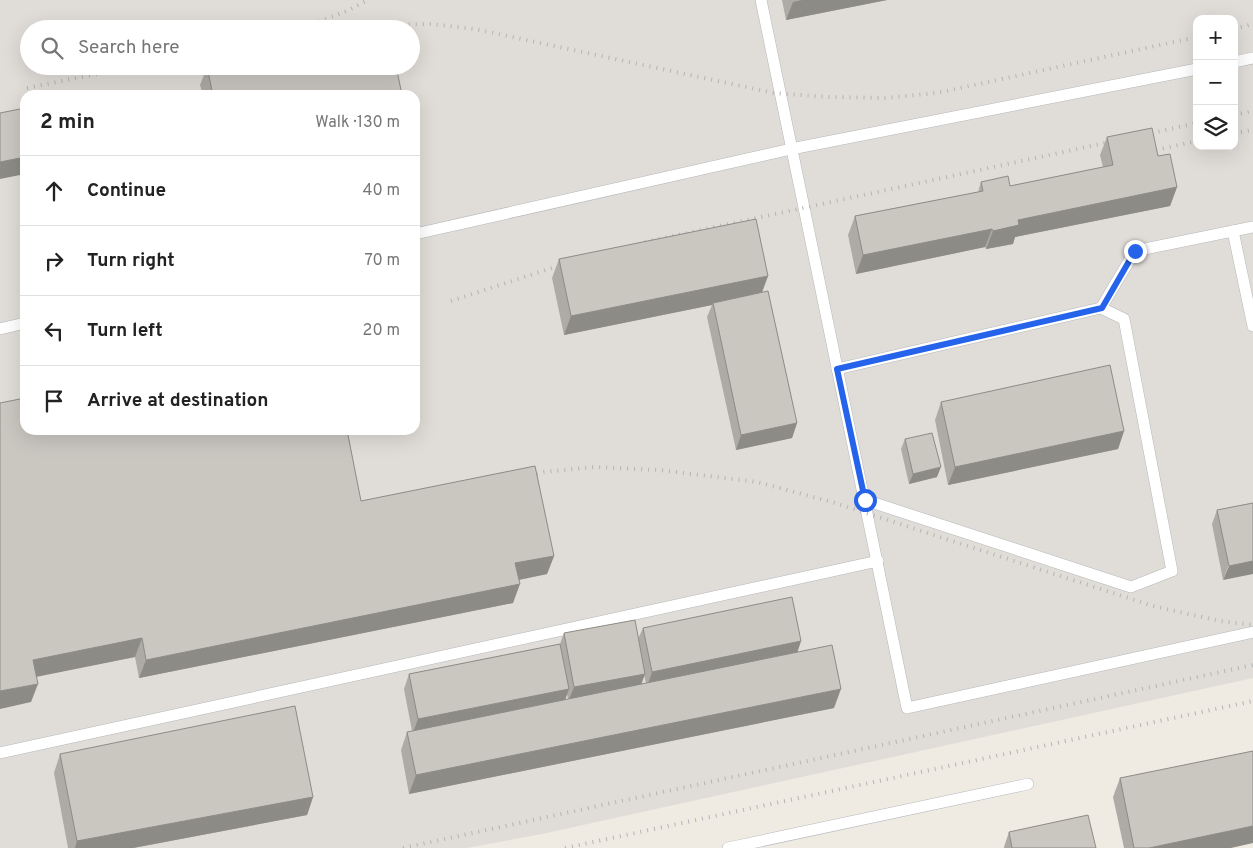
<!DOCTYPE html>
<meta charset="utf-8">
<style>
:root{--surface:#fff;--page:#f2f2f2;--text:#222;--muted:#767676;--line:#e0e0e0}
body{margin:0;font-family:Overpass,sans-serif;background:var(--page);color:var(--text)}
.controls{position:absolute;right:15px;top:15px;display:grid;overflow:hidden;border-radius:10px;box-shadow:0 5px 20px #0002}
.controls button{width:45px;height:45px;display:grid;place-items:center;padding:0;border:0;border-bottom:1px solid var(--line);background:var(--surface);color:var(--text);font:25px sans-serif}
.stop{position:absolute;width:15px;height:15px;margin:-11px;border:4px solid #2563eb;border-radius:50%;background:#fff}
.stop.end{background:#2563eb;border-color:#fff;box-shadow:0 1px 5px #0008}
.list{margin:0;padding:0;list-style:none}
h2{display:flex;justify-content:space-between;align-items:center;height:65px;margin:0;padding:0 20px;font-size:21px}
h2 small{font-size:16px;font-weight:400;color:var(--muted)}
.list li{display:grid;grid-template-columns:32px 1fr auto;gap:15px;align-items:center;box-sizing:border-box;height:70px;padding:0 20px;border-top:1px solid var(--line)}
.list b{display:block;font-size:19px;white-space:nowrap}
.list em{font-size:16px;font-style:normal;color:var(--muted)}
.icon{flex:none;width:28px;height:28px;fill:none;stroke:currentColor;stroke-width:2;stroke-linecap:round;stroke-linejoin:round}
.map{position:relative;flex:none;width:1253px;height:848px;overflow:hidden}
.search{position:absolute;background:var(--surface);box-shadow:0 5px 20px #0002;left:20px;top:20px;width:400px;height:55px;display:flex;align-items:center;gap:12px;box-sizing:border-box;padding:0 18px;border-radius:28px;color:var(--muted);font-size:19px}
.panel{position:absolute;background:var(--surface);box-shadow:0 5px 20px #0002;left:20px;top:90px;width:400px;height:345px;border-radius:15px}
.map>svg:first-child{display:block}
.industrial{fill:#e0ddd8;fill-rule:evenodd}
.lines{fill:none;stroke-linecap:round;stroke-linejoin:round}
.service-casing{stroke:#b4b7bb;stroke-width:12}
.service{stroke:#fff;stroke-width:11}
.rail{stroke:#b3b4b5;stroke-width:4;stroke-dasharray:1 6;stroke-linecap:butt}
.wall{fill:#aeaaa5;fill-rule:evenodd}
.shaded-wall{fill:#8d8b86}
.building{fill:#cac6c0;stroke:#8d8b86}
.route{stroke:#2563eb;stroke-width:6}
</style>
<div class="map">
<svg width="1253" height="848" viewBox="0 0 1253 848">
<rect width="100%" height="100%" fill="#efebe3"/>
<!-- industrial -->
<path class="industrial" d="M0 0H1253V678L542 834 467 848H0ZM1197 19H1234V146H1197ZM29 29H411V66H29ZM25 95H415V430H25Z"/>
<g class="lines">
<defs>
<g id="service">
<path d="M761 0C809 236 860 472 907 708L1253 632"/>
<path d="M1234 62 1253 58"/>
<path d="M1233 231 1253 326"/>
<path d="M415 234 791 149 1197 69"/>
<path d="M1101 308 1135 251 1253 227"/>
<path d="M0 329 25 323"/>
<path d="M837 369 1101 308 1124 319 1172 571 1131 587 865 500"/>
<path d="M0 753 878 561"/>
<path d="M728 848 1028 784"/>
</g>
</defs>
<!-- service casing -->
<use href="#service" class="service-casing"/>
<!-- service -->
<use href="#service" class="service"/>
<!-- rail -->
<g class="rail">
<path d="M299 29 347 11 368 0"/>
<path d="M339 29 372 25 431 24 475 29 774 93 829 97 885 98 937 93 1197 37"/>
<path d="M1234 29 1253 24"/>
<path d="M27 88 137 66"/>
<path d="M1234 115 1253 111"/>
<path d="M1234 133 1253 130"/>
<path d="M1138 136 1197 123"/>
<path d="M1156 150 1197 141"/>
<path d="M645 242 1119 140"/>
<path d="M451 301 570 262"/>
<path d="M523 477 544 472 594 467 659 470 757 482 832 502 1153 606 1220 621 1253 625"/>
<path d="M403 848 1253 665"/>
<path d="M565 848 1253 701"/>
</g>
</g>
<!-- wall -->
<g class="wall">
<path d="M782 0H887L786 20Z"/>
<path d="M207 67 402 95H203L200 85Z"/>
<path d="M1107 137 1158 156 1177 187 1170 206 1015 237 1013 244 986 249 985 247 856 274 848 235 855 216 978 192 981 182 1010 186 1103 167 1100 155Z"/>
<path d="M559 259 768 276 762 292 797 423 792 438 736 450 707 317 712 305 564 335 552 278Z"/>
<path d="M25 398 361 501 554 556 547 574 519 580 513 603 139 678 135 657 41 675 36 676 31 702Z"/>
<path d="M941 402 1124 431 1118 449 948 485 935 420Z"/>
<path d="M905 439 937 477 909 484 901 449Z"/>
<path d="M1253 503 1223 580 1212 524 1217 510Z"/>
<path d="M643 628 801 641 797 653 834 708 409 794 401 750 407 732 412 731 404 689 409 674 560 644 564 633 638 639ZM644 675 646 683 641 684ZM567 694 568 699 565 700Z"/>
<path d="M60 754 313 797 307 815 133 848H68L54 773Z"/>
<path d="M1120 778 1231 848H1124L1113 797Z"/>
<path d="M1009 832 1096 848H1004V847Z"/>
</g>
<!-- shaded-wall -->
<g class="shaded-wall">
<path d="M802 0H887L786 20 793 2Z"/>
<path d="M25 157V174L0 179V162Z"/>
<path d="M1177 187 1170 206 1015 237 1013 244 986 249 993 231 1018 220Z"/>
<path d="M992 229 985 247 856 274 863 255Z"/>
<path d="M768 276 761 295 713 303 712 305 564 335 571 316Z"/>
<path d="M419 314 415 325V315Z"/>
<path d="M797 423 792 438 736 450 741 435Z"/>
<path d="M1124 431 1118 449 948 485 955 467Z"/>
<path d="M941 467 937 477 909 484 913 474Z"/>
<path d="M554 556 547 574 508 582 515 563Z"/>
<path d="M1253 561V574L1223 580 1229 566Z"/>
<path d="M520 584 513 603 139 678 146 660Z"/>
<path d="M142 638 135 657 26 679 33 660Z"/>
<path d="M801 641 796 656 647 687 652 672Z"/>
<path d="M645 674 640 688 568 702 574 687Z"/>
<path d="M38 684 31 702 0 709V691Z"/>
<path d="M569 689 564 703 413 733 418 719Z"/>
<path d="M841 689 834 708 409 794 416 775Z"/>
<path d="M313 797 307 815 133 848H75L77 841Z"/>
<path d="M1253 826V843L1231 848H1149Z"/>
</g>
<!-- building -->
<g class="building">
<path d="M387 27 388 29H378Z"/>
<path d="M210 66H396L402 95H213L207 67Z"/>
<path d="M25 108V157L0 162V113Z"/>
<path d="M1152 128 1158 156 1170 154 1177 187 1018 220 1019 225 993 231 992 229 863 255 855 216 983 191 981 182 1008 176 1010 186 1113 165 1107 137Z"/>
<path d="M756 219 768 276 571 316 559 259Z"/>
<path d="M768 291 797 423 741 435 713 303Z"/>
<path d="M415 294 419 314 415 315Z"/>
<path d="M1110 365 1124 431 955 467 941 402Z"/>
<path d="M25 398V430H347L361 501 535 466 554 556 515 563 520 584 146 660 142 638 33 660 38 684 0 691V403Z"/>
<path d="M932 433 941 467 913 474 905 439Z"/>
<path d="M1253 503V561L1229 566 1217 510Z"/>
<path d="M792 597 801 641 652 672 643 628Z"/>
<path d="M635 620 645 674 574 687 564 633Z"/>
<path d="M560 644 569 689 418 719 409 674Z"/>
<path d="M832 645 841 689 416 775 407 732Z"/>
<path d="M295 706 313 797 77 841 60 754Z"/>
<path d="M1253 751V826L1149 848H1134L1120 778Z"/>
<path d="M1088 815 1096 848H1012L1009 832Z"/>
</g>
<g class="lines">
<!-- route -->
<path class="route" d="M865 500 837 369 1102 308 1135 251"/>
</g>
</svg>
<div class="controls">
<button>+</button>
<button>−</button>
<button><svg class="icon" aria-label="layers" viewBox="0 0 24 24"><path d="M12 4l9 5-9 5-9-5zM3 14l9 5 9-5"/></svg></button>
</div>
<div class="stop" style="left:865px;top:500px"></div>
<div class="stop end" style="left:1135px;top:251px"></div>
<div class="search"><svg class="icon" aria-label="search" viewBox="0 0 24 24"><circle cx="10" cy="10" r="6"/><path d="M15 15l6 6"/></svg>Search here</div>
<section class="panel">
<h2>2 min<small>Walk · 130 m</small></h2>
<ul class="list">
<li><svg class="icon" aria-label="ahead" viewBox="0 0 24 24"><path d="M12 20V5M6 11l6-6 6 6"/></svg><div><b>Continue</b></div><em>40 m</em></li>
<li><svg class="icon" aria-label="right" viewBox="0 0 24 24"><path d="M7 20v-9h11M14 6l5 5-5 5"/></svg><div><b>Turn right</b></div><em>70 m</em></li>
<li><svg class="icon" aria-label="left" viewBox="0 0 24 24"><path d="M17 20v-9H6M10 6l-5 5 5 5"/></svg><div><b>Turn left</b></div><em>20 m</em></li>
<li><svg class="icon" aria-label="arrive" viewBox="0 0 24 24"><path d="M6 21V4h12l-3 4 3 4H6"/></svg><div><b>Arrive at destination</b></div></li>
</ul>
</section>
</div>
